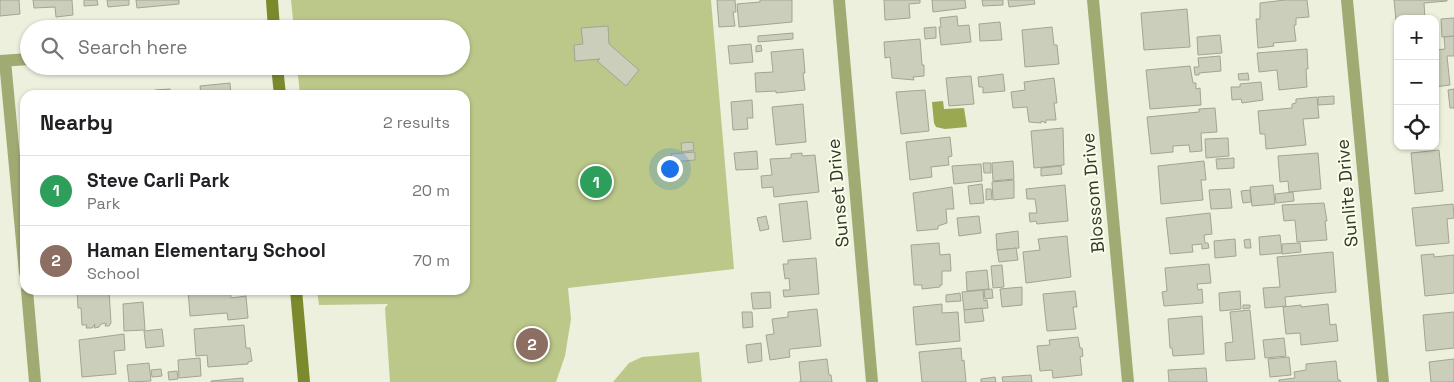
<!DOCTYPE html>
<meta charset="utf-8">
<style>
:root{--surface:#fff;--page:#f2f2f2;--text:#202124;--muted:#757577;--line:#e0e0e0;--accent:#ab46ab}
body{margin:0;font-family:"Space Grotesk",sans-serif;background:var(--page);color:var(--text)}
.controls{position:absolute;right:15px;top:15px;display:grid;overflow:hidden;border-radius:10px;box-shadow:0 1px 4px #0004}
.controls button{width:45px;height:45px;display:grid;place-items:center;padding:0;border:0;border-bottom:1px solid var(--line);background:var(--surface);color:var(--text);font:25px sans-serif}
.you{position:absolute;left:669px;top:168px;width:18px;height:18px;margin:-12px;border:4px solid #fff;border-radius:50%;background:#1a73e8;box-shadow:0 0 0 8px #1a73e833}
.badge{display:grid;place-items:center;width:32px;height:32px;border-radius:50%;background:var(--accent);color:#fff;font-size:16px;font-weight:700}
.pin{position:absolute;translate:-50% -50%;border:2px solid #fff;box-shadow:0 1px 5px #0006}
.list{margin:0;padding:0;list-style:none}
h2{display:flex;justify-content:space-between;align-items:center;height:65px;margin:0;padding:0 20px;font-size:21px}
h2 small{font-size:16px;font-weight:400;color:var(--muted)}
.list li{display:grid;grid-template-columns:32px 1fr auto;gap:15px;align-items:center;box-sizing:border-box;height:70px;padding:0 20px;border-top:1px solid var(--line)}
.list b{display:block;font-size:19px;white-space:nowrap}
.list p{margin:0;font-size:16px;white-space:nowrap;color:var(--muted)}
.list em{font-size:16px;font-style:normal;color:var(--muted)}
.icon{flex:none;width:28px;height:28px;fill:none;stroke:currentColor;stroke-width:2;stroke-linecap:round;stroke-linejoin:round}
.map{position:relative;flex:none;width:1454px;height:382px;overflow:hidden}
.search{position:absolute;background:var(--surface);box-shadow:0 1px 4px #0004;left:20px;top:20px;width:450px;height:55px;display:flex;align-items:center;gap:12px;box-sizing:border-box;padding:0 18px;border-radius:28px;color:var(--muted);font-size:19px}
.panel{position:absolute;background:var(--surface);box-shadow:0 1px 4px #0004;left:20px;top:90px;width:450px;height:205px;border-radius:15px}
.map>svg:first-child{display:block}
.green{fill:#bcc889}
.water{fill:#9aa852}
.building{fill:#caceba;stroke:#a1a592}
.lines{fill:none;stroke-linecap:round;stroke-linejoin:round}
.street{stroke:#a0ab73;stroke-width:12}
.secondary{stroke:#7c8a2d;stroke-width:12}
.labels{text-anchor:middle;stroke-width:4;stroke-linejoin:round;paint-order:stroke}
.street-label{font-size:18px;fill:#34362e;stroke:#f9fee9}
</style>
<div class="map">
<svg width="1454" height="382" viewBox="0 0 1454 382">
<rect width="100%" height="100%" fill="#ecf0dc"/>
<!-- green -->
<g class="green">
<path d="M291 0H711L734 269 568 288 571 319 565 356 556 382H390L385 308 388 304 319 305 317 290H465V95H300L297 66H461V29H294Z"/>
<path d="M699 352 702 382H613L629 363 642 357Z"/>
</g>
<!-- water -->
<path class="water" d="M943 101 944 109 964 108 967 127 945 129 936 127 934 123 932 102Z"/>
<!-- building -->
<g class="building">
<path d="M0 0H19L20 14 0 16Z"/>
<path d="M33 0H72L73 15 56 17 55 7 34 8Z"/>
<path d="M84 0H97L98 5 84 6Z"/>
<path d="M107 0H129V5L108 7Z"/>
<path d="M136 0H179V4L137 8Z"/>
<path d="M717 0H735L736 12H733L735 26 719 27Z"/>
<path d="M760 0H792V22L739 27 737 4 760 2Z"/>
<path d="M884 0H920V3L909 4 910 18 885 20Z"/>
<path d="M932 0H965L966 8 933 12Z"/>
<path d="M982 0H1003V5L983 6Z"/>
<path d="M1008 0H1034L1035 4 1009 7Z"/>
<path d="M1285 0H1307L1309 17 1296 18V25H1294L1296 41 1273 43 1274 46 1258 48 1256 19H1260V3Z"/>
<path d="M1394 0H1447V1L1424 3 1425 19H1398L1397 31Z"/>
<path d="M1187 9 1190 47 1144 50 1141 13Z"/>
<path d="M957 16 958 26 969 25 971 42 941 45 939 27H941L940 18Z"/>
<path d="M1454 18V36L1442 37 1441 19Z"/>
<path d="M1000 22 1002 40 980 41 979 24Z"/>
<path d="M608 26 609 44 639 70 626 86 597 61 600 59 575 61 574 45 583 44 581 28Z"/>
<path d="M936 27V38L925 39 924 28Z"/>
<path d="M1052 27 1054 45H1057L1059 64 1025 67 1022 30Z"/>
<path d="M793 33V39L758 42V36Z"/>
<path d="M1220 35 1222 53 1198 55 1197 37Z"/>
<path d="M1454 36V56H1447L1450 85 1435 87V50L1445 49 1444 37Z"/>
<path d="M920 39 922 65H924V76L913 77 914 80 892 78 890 57 885 58 884 42Z"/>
<path d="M751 44 753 62 730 64 728 46Z"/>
<path d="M761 45 762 51 756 52V46Z"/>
<path d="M803 49 805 73H803L805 90 776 93V91L756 92 755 73 773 72 771 52Z"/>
<path d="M1307 49 1308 69H1306L1307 87 1279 90 1277 70 1259 72 1257 53Z"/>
<path d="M1220 56 1221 71 1199 73V75H1195L1194 67H1199L1198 58Z"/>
<path d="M1190 66 1193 83H1196V89L1200 88 1201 105 1150 109 1146 70Z"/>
<path d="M1248 73 1249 80H1239L1238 74Z"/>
<path d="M1003 74 1005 91 983 93V87H979L978 77Z"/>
<path d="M971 76 974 104 949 106 946 78Z"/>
<path d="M1054 78 1057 103H1054L1056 120H1046V123L1041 121V123L1029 122 1027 107 1013 108 1011 92 1025 90 1024 82Z"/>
<path d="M1261 82 1263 100 1242 103 1241 99 1232 100 1231 87H1240V84Z"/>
<path d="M230 83 231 95H201L200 86Z"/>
<path d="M170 89V92L186 91V95H156L155 90Z"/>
<path d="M1454 89V108H1450L1448 90Z"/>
<path d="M925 90 929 131 901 134 896 92Z"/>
<path d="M136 92V95H107Z"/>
<path d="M1334 96V104L1318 105V97Z"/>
<path d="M1317 97 1319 118 1303 119 1306 145 1266 149 1265 134H1260L1258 111 1292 108V104L1296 103V99Z"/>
<path d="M752 100 753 118H747L748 129 733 130 731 102Z"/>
<path d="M803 104 806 142 776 145 772 107Z"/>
<path d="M1215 108 1217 132 1201 133 1202 151 1190 152 1189 145 1173 146V152L1151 154 1147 117 1199 112V109Z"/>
<path d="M1063 128 1064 165 1034 168 1031 131Z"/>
<path d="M950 137 952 156 948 157 949 165 931 167 932 177 910 180 906 142Z"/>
<path d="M1228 138 1229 156 1206 158 1205 139Z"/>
<path d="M693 142 694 150 682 152 681 143Z"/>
<path d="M1439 150 1443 191 1415 194 1411 153Z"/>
<path d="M757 151 758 169 736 170 734 153Z"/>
<path d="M695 152V160L672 162 671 154Z"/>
<path d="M802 153V156L815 155 819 192 774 197 773 187 762 188 761 176 772 175 770 159 791 158V154Z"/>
<path d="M1318 153 1321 189 1289 192 1288 181 1280 182 1278 156Z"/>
<path d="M1234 158V168L1217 169 1216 159Z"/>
<path d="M1013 161 1014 179 993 181 992 163Z"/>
<path d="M1204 161 1206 180H1201L1203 200 1161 204 1158 166Z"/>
<path d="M983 163H991V173H984Z"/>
<path d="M981 164 982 181 954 184 952 166Z"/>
<path d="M1061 166 1062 174 1041 176V168Z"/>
<path d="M1014 180V198L993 200 992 182Z"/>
<path d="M982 184 984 203 970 204 968 186Z"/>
<path d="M1065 185 1068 221 1037 224 1036 221 1030 222 1029 213H1037L1035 199H1027L1026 189Z"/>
<path d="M1273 185 1275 204 1252 206 1250 187Z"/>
<path d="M952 187 954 209H946L947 223 938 226V229L917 231 913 193Z"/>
<path d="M986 189H991L992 199 986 200Z"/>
<path d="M1230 189 1232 208 1211 209 1209 190Z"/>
<path d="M1250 190 1251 202 1243 203 1241 191Z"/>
<path d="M1293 192 1294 201 1276 203 1275 194Z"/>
<path d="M807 201 811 239 783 242 779 204Z"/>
<path d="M1324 203 1327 221H1325L1327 240 1297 242 1295 220 1284 221 1282 205Z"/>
<path d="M1453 204 1454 218 1447 219 1449 243 1416 246 1412 208Z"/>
<path d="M1210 213 1212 234 1204 235 1205 243H1208L1209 248 1202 249V244L1192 245 1193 252 1170 254 1166 218Z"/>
<path d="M766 216 769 229 760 231 757 218Z"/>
<path d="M979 216 981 233 959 236 957 218Z"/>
<path d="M1018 231 1019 248 997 250 996 234Z"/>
<path d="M1280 235 1282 253 1260 255 1259 237Z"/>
<path d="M1067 236 1071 277 1026 283 1023 252 1040 250 1038 239Z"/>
<path d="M1235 239 1236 256 1215 258 1214 241Z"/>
<path d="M1250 239 1251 248H1245L1244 240Z"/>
<path d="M939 243 940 255 950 254 951 271H942V285H940V287L922 289V285H914L911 245Z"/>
<path d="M1300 243 1301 252 1282 254V244Z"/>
<path d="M1016 248 1018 260 999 262 997 250Z"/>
<path d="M1333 252 1336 292 1285 297 1286 306 1265 308 1263 288 1280 287 1277 257Z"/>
<path d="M1434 254V257L1454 255V293L1425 296 1421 255Z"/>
<path d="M816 258 819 294 784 297 783 290H790L789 278 785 279 783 264H788V260Z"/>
<path d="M1209 264 1211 283 1197 284 1198 290 1202 289 1203 303 1164 306 1162 292 1167 291 1165 268Z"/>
<path d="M1002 265 1004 287 993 288 991 266Z"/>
<path d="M987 270 989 289 967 291 966 272Z"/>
<path d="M1022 287V305L1002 307 1000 289Z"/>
<path d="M992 289 993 298 985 299 984 290Z"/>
<path d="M77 290H109L111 323 109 326H105L106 323 101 324 99 327 94 328 95 324 92 328H86L87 325H82L81 308H78Z"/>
<path d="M188 290H230L231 298 246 296 248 318 228 320 227 313 190 316Z"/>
<path d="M983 290 984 301 987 300 988 308 964 310 962 292Z"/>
<path d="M1075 291 1077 307H1073L1076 329 1047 331 1043 294Z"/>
<path d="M1240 291 1241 309 1220 311 1219 293Z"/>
<path d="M770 292 771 308 753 309 751 293Z"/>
<path d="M960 293 961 301 946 302V295Z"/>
<path d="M143 302 145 330 124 331 123 304Z"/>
<path d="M942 304V313L958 312 960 341 916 345 913 307Z"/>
<path d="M1328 304 1330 325 1336 324 1338 341 1301 345 1300 333 1286 334 1283 307 1301 305V307Z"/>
<path d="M1243 305H1250V308L1243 309Z"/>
<path d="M982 308 984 321 965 323 964 310Z"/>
<path d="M817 309 821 346 791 349 789 350 790 357 770 360 766 335 774 334 772 319 788 317V312Z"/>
<path d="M1250 310 1255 359 1226 361 1225 343 1233 342 1230 312Z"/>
<path d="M742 312H752L753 327 743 328Z"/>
<path d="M1454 312V348L1426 351 1423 315Z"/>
<path d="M1202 316 1204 354 1173 356 1172 348H1170L1168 319Z"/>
<path d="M244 325 246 348H250L252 361 248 362V364L208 367 207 355 196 356 194 329Z"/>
<path d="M162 329 164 346 146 348 144 331Z"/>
<path d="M124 334 125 350 114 351 116 374 82 377 79 340Z"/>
<path d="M1078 337 1080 348H1082L1083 356 1080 357 1082 375 1053 378 1052 370 1040 371 1037 346 1050 345 1049 340Z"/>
<path d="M1284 338 1286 356 1265 358 1263 340Z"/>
<path d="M761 343 762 361 748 363 746 345Z"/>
<path d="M961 348 962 361 964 360 966 382H922L919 352Z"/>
<path d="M1289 357 1291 375 1270 377 1268 359Z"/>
<path d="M200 358 201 376 179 378 178 360Z"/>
<path d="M827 359 829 375H831L832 382H799H801L799 362Z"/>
<path d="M1454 359V382H1431L1429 362Z"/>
<path d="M1336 361 1338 380H1340L1341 382H1279V380L1295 378 1294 372 1306 370V364Z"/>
<path d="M149 363 151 381 129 382 127 365Z"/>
<path d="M1206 368 1207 382H1169L1168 370Z"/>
<path d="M161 369 162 376 152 377 151 370Z"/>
<path d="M177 371 178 379 169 380 168 372Z"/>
<path d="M1031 375 1032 382H1003L1002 377Z"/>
<path d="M995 377 996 382H981V379Z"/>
<path d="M243 378V382H211V381Z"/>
</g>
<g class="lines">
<!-- street -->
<g class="street">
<path d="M839 0 872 382"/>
<path d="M1093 0 1128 382"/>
<path d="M1347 0 1383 382"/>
<path d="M0 61 29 59"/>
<path d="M5 61 25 273"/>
<path d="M27 290 35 382"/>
</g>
<!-- secondary -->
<g class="secondary">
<path d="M272 0 274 29"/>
<path d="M277 66 280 95"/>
<path d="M296 290 304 382"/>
</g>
</g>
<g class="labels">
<!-- street labels -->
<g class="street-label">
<text transform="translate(838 193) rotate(-95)" y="6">Sunset Drive</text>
<text transform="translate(1093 193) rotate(-95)" y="6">Blossom Drive</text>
<text transform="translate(1347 193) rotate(-95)" y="6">Sunlite Drive</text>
</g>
</g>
</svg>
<div class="controls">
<button>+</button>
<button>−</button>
<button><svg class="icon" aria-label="locate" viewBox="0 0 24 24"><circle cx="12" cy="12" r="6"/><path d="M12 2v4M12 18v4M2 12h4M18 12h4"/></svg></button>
</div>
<div class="you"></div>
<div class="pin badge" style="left:596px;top:182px;background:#2e9e5b">1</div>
<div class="pin badge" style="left:532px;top:344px;background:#8d6e63">2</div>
<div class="search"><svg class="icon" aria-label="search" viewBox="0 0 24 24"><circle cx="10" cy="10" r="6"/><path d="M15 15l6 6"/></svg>Search here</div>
<section class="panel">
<h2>Nearby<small>2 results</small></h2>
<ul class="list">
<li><span class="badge" style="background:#2e9e5b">1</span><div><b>Steve Carli Park</b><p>Park</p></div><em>20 m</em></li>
<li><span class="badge" style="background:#8d6e63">2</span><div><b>Haman Elementary School</b><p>School</p></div><em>70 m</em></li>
</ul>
</section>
</div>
